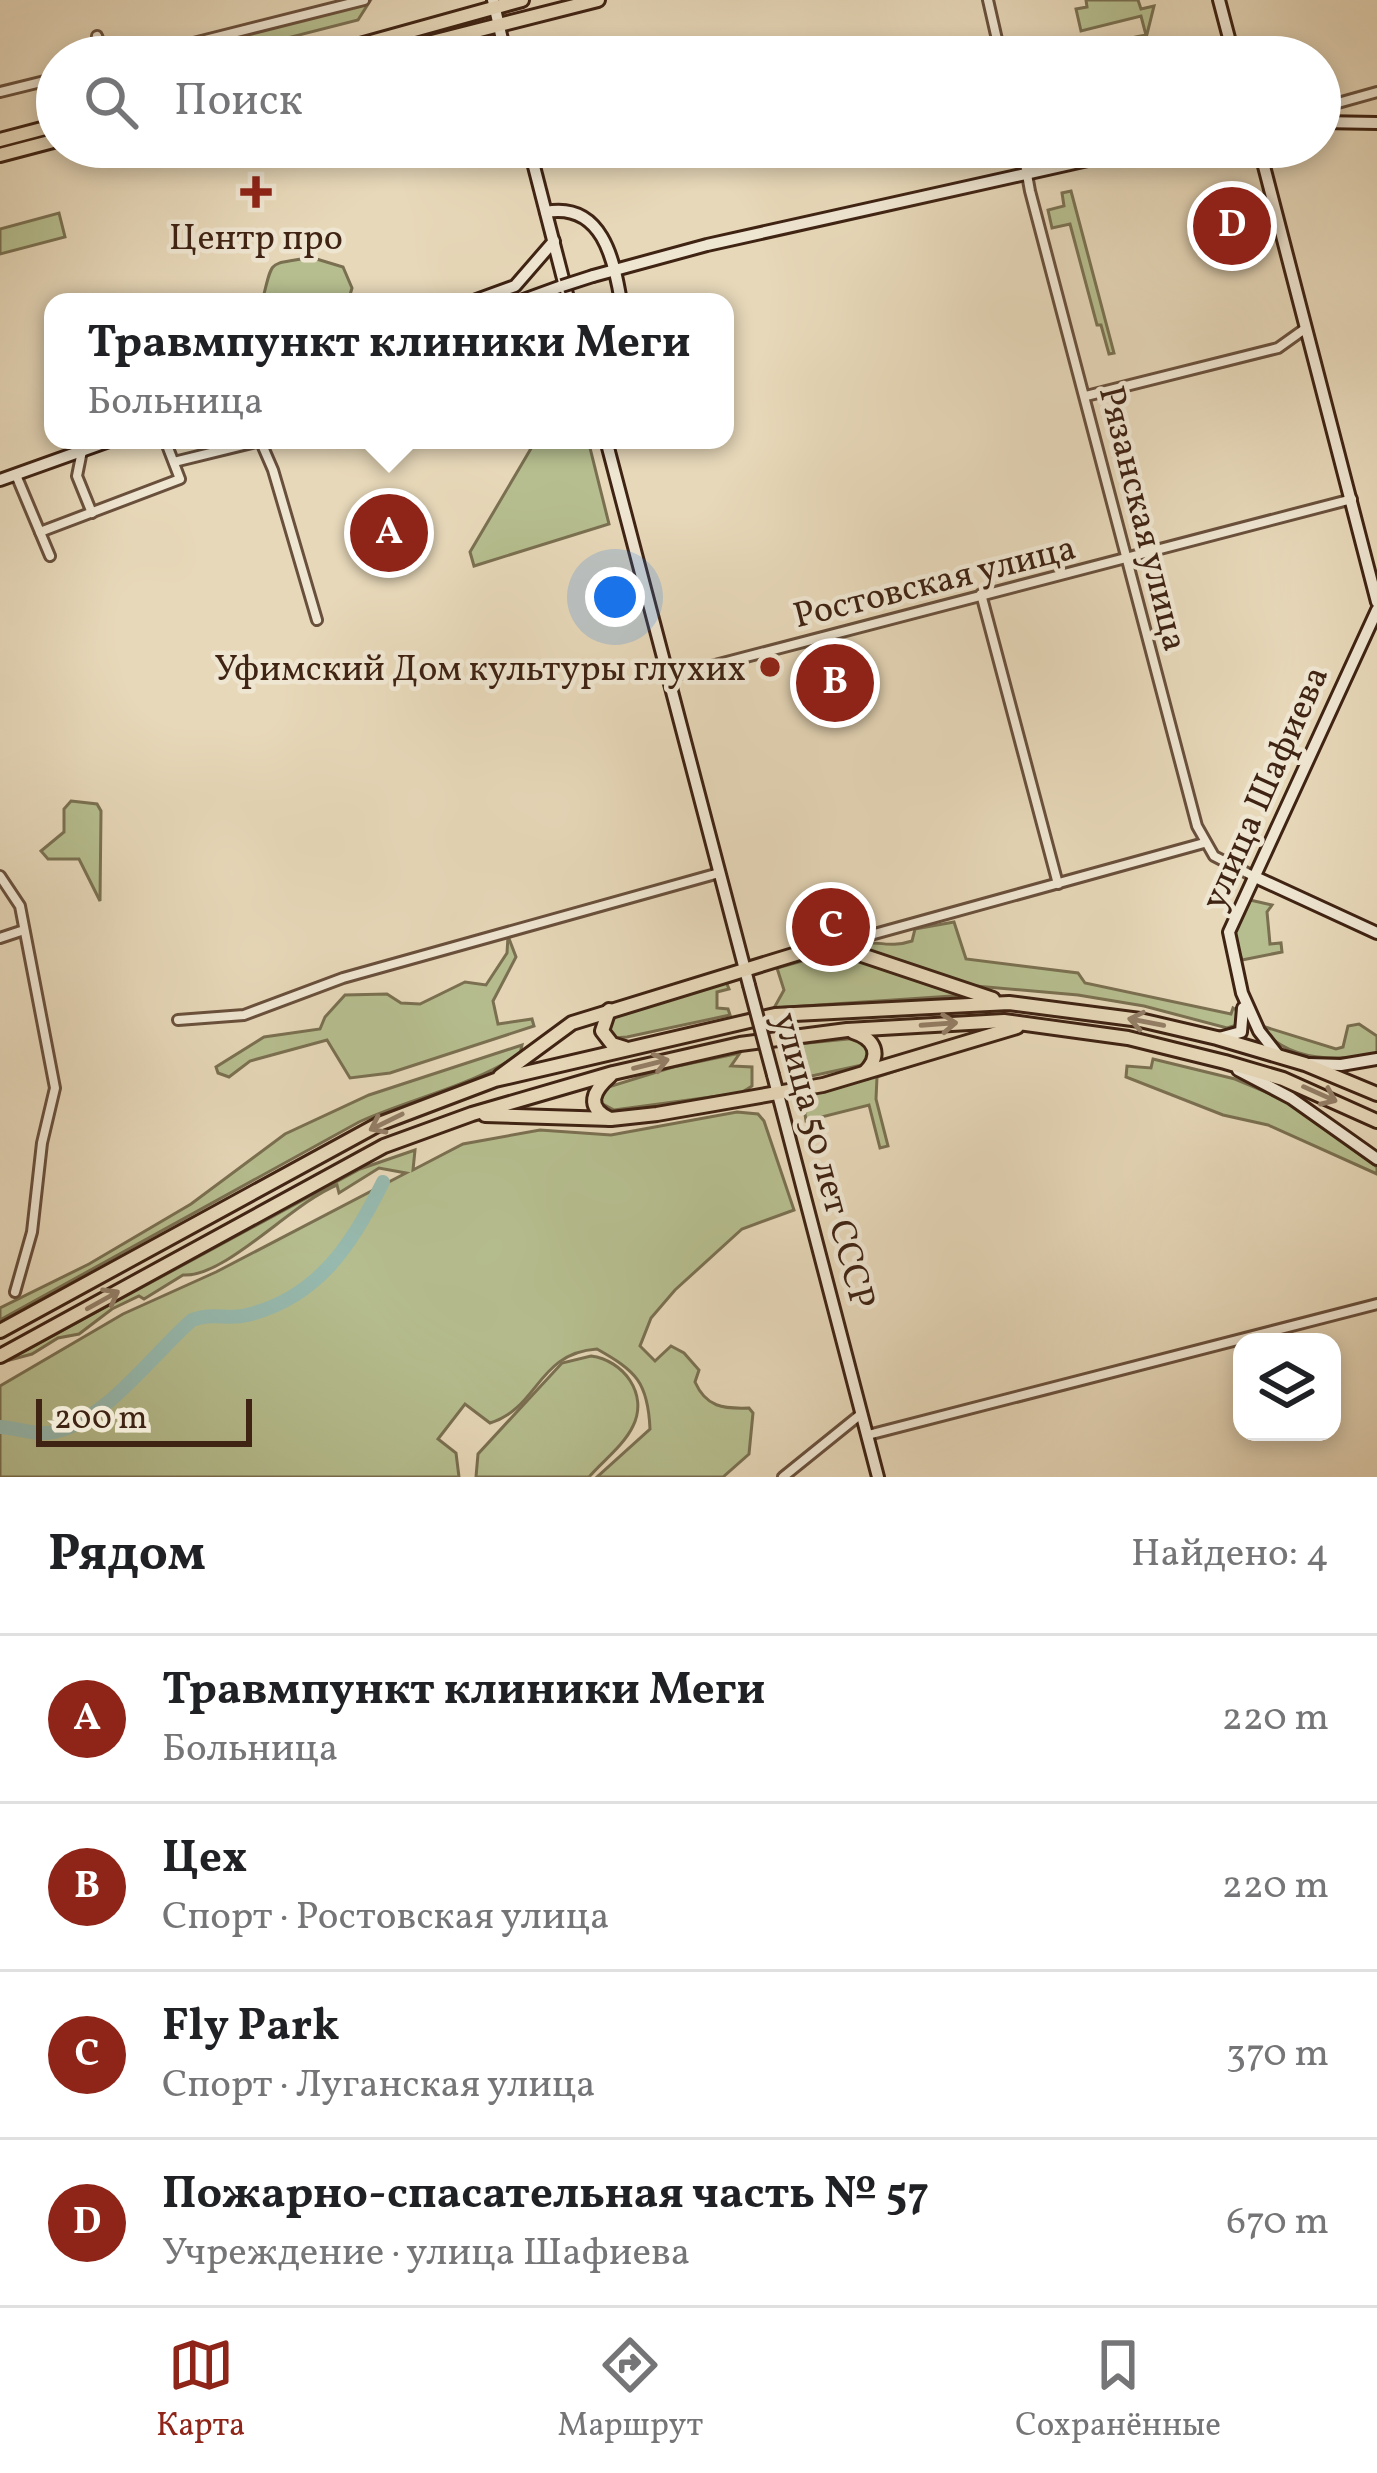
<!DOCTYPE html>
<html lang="ru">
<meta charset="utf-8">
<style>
:root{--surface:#fff;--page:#f6f6f6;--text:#202124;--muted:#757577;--line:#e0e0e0;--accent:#8f2418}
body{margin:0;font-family:Vollkorn,serif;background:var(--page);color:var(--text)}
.controls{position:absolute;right:36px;bottom:36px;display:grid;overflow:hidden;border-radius:24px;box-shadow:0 6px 18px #0003}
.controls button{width:108px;height:108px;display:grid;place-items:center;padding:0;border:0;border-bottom:3px solid var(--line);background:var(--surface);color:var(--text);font:60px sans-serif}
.scale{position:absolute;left:36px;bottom:30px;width:216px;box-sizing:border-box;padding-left:12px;border:6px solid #3f2313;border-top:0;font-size:33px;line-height:42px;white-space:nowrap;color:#3f2313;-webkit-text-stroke:9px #efe6d2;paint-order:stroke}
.you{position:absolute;left:615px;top:597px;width:42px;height:42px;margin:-30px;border:9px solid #fff;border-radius:50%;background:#1a73e8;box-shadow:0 0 0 18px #1a73e833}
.badge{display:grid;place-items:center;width:78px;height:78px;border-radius:50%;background:var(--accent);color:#fff;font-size:39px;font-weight:700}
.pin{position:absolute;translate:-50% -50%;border:6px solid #fff;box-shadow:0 3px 12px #0006}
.popup{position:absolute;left:44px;top:293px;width:690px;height:156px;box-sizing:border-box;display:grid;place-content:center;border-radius:24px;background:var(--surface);filter:drop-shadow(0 3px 9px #0005);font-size:39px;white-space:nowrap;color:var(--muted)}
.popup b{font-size:45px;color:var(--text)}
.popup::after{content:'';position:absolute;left:50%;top:100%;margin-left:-24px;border:24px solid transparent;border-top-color:var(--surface)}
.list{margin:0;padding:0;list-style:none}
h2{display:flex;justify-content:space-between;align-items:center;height:156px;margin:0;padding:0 48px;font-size:51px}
h2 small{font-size:39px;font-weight:400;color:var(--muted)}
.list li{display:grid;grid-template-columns:78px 1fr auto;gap:36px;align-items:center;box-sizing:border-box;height:168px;padding:0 48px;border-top:3px solid var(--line)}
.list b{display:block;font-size:45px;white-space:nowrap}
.list p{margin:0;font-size:39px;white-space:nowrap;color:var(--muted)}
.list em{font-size:39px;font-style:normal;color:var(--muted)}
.icon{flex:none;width:66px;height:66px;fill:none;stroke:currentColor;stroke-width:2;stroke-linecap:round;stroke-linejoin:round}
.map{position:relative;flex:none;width:1377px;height:1477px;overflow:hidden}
.search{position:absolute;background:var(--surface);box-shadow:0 6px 18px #0003;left:36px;right:36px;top:36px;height:132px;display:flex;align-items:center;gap:30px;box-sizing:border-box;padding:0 42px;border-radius:66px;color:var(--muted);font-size:45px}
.sheet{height:828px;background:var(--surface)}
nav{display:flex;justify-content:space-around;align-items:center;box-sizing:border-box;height:168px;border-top:3px solid var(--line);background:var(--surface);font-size:33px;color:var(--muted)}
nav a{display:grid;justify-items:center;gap:6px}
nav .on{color:var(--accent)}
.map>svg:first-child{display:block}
.green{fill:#b6be8f;stroke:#7a7051;stroke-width:3}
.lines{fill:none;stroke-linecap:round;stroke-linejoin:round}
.river{stroke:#97baaf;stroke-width:14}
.street-casing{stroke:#69503c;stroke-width:14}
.secondary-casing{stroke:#3f2313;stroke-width:16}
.primary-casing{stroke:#3f2313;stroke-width:18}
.street{stroke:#efe6d2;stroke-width:8}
.secondary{stroke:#efe6d2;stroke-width:10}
.primary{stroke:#e7d8b9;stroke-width:12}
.secondary-bridge-casing{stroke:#3f2313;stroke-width:16;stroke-linecap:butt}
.secondary-bridge{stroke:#efe6d2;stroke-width:10}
.oneway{stroke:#937e66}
.poi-dot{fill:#8f2418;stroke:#efe6d2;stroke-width:4.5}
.labels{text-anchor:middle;stroke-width:9;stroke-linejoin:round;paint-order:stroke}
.poi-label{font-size:36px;fill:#3f2313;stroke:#efe6d2}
.street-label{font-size:36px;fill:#3f2313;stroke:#efe6d2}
</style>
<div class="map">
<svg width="1377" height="1477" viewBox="0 0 1377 1477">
<rect width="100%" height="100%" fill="#e7d8b9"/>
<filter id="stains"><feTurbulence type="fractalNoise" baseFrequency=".00167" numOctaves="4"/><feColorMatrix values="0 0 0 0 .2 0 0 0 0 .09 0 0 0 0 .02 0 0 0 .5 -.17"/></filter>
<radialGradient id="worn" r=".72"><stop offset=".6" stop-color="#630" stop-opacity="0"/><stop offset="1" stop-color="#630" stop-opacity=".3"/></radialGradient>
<!-- green -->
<g class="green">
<path d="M1086 0H1138L1141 9 1154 6 1146 38 1137 41 1136 37 1146 35 1141 16 1081 31 1076 9 1087 7Z"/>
<path d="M370 1 358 20 213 57H152Z"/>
<path d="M1071 191 1114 353 1109 354 1101 325H1097L1070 224 1052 228 1048 210 1064 206 1062 193Z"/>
<path d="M59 213 65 237 0 254V229Z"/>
<path d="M310 257 343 267 352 288 348 302H242L264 294C273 256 271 266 310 257Z"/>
<path d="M536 440H588L609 524 474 566 470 552Z"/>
<path d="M71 801 97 804 101 811 100 901 79 859H48L41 851 64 832V809Z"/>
<path d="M1250 900 1272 905 1267 912 1270 944 1281 943 1282 952 1242 960 1233 934Z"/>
<path d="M954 922 966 959 1078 973 1085 983 1231 1014 1233 1008 1238 1011 1237 1025 1227 1028 1144 1006 1078 995 964 985 850 944C872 939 889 949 912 941L915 929Z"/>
<path d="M508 936 516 957 493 1001 498 1024 532 1019 534 1026 390 1073 350 1078 327 1040 250 1061 229 1077 218 1073 216 1067 264 1037 320 1029 325 1017 345 995 387 994 401 1003 420 1004 465 982 486 985 507 953Z"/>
<path d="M838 951 967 995 774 1008 784 990 777 968Z"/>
<path d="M725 979 729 989 717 992V1008L728 1009 730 1015 627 1037 614 1038 607 1030V1017Z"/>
<path d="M1359 1024 1377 1036V1054C1339 1061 1292 1062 1264 1031L1265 1027 1336 1049 1343 1047 1348 1026Z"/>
<path d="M858 1038 871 1051 862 1065 798 1079 789 1075 788 1045Z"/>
<path d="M988 1041 877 1077 876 1099 888 1146 880 1148 869 1105 806 1121 802 1094Z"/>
<path d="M522 1045 520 1054C472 1086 412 1098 359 1122L0 1320V1308L89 1264 191 1204 285 1134 369 1095Z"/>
<path d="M740 1053 731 1066 752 1067V1086L741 1093 614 1110 599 1102V1093L605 1088 673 1067Z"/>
<path d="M1153 1059 1235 1079 1287 1101 1377 1167V1174L1268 1125 1223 1115 1126 1077 1127 1066 1151 1068Z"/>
<path d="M737 1112 758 1114 764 1121 794 1210 742 1229 675 1290 651 1318 640 1346 655 1361 671 1346 684 1353 699 1370 695 1382C706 1407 723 1409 749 1408L753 1413 749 1454 723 1477H597L650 1429C648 1382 636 1371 597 1349 537 1353 539 1408 490 1423L465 1404 438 1439 456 1453 459 1477H0V1386L123 1314 216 1272 406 1173 379 1168 339 1193 337 1185C292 1203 225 1278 183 1275L144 1299 139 1296 112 1309 79 1334 58 1338 32 1354 6 1361 360 1169 415 1150 413 1170 463 1144 540 1130 611 1135Z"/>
<path d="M591 1356C623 1360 649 1394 633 1426 624 1445 603 1461 589 1477H476L478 1454 562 1363Z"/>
</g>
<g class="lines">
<!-- river -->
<path class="river" d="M0 1427C19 1428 36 1436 55 1432 105 1421 154 1353 192 1320 213 1312 227 1320 247 1315 318 1298 353 1243 383 1182"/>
<defs>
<g id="street">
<path d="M988 0 1001 57"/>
<path d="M97 36 105 57"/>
<path d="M138 57 364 0"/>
<path d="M0 92 57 78"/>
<path d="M1320 108 1377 92"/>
<path d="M1022 147 1030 191 1197 826 1214 856 1253 876"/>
<path d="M1086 396 1278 348 1306 328"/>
<path d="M260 440 273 470 317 620"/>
<path d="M82 451 77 476 92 513"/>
<path d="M174 462 260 441"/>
<path d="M16 475 50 556"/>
<path d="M40 532 180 479 165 440"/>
<path d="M981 594 1058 884"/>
<path d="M669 677 1352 499"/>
<path d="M0 876 20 906 55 1088 42 1143 32 1232 15 1292"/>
<path d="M0 938 24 930"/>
<path d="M838 944 1204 843"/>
<path d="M178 1020 244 1015 343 978 719 873"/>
<path d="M868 1435 1377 1304"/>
<path d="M783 1477 861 1414"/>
</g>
<g id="secondary">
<path d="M493 0 506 57"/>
<path d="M1219 0 1234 57"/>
<path d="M1320 122 1377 123"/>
<path d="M529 147 569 302"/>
<path d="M1259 147 1377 602"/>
<path d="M546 212C602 202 614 259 621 302"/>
<path d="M593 276 707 245 1146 147"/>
<path d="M471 302 515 286 554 241"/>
<path d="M518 302 562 286"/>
<path d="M606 440 749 985"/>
<path d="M0 480 112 440"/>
<path d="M1253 876 1377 933"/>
<path d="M1219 1038 1241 1032 1243 1008"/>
<path d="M1277 1054 1259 1031 1242 993 1229 932 1377 610"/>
<path d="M1309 1064 1341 1065 1377 1059"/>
<path d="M1238 1070 1291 1098 1377 1159"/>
<path d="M773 1075 878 1477"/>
</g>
<g id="primary">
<path d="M317 57 522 0"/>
<path d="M373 57 598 0"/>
<path d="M0 140 57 125"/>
<path d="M0 155 57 140"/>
<path d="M609 1010 602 1031 612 1044 625 1048"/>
<path d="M853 1032C875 1039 882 1055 865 1072"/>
<path d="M500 1076 572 1023 829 944 993 999"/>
<path d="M485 1115 611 1119 657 1114 823 1085 1017 1027"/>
<path d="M610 1119C585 1107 593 1091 610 1076"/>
<path d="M0 1331 379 1124 495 1080 775 1015 1009 1003 1140 1020 1217 1038 1305 1064 1377 1094"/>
<path d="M0 1356 384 1146 472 1114 613 1073 740 1044 847 1030 1004 1021 1128 1038 1225 1062 1283 1079 1377 1121"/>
</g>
</defs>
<!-- street casing -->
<use href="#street" class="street-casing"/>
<!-- secondary casing -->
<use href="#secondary" class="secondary-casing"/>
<!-- primary casing -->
<use href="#primary" class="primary-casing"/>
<!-- street -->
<use href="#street" class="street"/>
<!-- secondary -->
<use href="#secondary" class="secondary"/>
<!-- primary -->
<use href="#primary" class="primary"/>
<defs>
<g id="secondary-bridge">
<path d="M562 286 593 276"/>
<path d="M749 985 773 1075"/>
</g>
</defs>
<!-- secondary-bridge casing -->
<use href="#secondary-bridge" class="secondary-bridge-casing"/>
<!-- secondary-bridge -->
<use href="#secondary-bridge" class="secondary-bridge"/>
</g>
<!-- one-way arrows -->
<defs><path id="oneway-shaft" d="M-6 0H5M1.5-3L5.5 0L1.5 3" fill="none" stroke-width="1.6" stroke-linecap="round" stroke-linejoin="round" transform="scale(3)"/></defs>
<g class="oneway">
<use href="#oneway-shaft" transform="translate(1146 1022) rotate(-169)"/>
<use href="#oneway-shaft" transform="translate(939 1024) rotate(-4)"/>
<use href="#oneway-shaft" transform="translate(651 1064) rotate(-14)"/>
<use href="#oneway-shaft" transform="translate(1320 1094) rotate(24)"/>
<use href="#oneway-shaft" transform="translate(386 1122) rotate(154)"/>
<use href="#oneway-shaft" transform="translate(103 1300) rotate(-29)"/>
</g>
<!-- markers -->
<g class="poi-dot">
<path d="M250 174h12v12h12v12h-12v12h-12v-12h-12v-12h12z"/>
<circle cx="770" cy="667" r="12"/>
</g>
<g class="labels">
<!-- poi labels -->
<g class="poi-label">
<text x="256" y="249">Центр про</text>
<text x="746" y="680" text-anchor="end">Уфимский Дом культуры глухих</text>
</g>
<!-- street labels -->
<g class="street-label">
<text transform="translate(1145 518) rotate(76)" y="13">Рязанская улица</text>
<text transform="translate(934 580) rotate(-14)" y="13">Ростовская улица</text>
<text transform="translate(1263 787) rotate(-66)" y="13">улица Шафиева</text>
<text transform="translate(826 1160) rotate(75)" y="13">улица 50 лет СССР</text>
</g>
</g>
<rect width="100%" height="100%" filter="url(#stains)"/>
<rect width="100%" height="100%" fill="url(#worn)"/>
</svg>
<div class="controls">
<button><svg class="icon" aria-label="layers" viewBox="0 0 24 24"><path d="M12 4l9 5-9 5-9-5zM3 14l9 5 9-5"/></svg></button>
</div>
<div class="scale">200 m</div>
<div class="you"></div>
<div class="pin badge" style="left:389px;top:533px">A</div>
<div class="popup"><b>Травмпункт клиники Меги</b>Больница</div>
<div class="pin badge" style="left:835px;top:683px">B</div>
<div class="pin badge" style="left:831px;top:927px">C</div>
<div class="pin badge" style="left:1232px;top:226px">D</div>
<div class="search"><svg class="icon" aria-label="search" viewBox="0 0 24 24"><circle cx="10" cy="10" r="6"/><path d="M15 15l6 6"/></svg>Поиск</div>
</div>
<section class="sheet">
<h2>Рядом<small>Найдено: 4</small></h2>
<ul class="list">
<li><span class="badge">A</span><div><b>Травмпункт клиники Меги</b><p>Больница</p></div><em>220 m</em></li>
<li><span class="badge">B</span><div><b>Цех</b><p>Спорт · Ростовская улица</p></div><em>220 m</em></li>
<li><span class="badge">C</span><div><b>Fly Park</b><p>Спорт · Луганская улица</p></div><em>370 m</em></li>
<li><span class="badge">D</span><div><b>Пожарно-спасательная часть № 57</b><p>Учреждение · улица Шафиева</p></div><em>670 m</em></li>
</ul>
</section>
<nav>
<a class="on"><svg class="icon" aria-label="map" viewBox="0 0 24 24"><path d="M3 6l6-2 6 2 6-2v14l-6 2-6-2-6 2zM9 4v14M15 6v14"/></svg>Карта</a>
<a><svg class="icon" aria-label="directions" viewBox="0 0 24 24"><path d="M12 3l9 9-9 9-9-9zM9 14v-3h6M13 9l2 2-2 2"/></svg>Маршрут</a>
<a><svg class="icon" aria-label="saved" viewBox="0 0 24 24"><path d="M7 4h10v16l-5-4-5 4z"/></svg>Сохранённые</a>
</nav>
